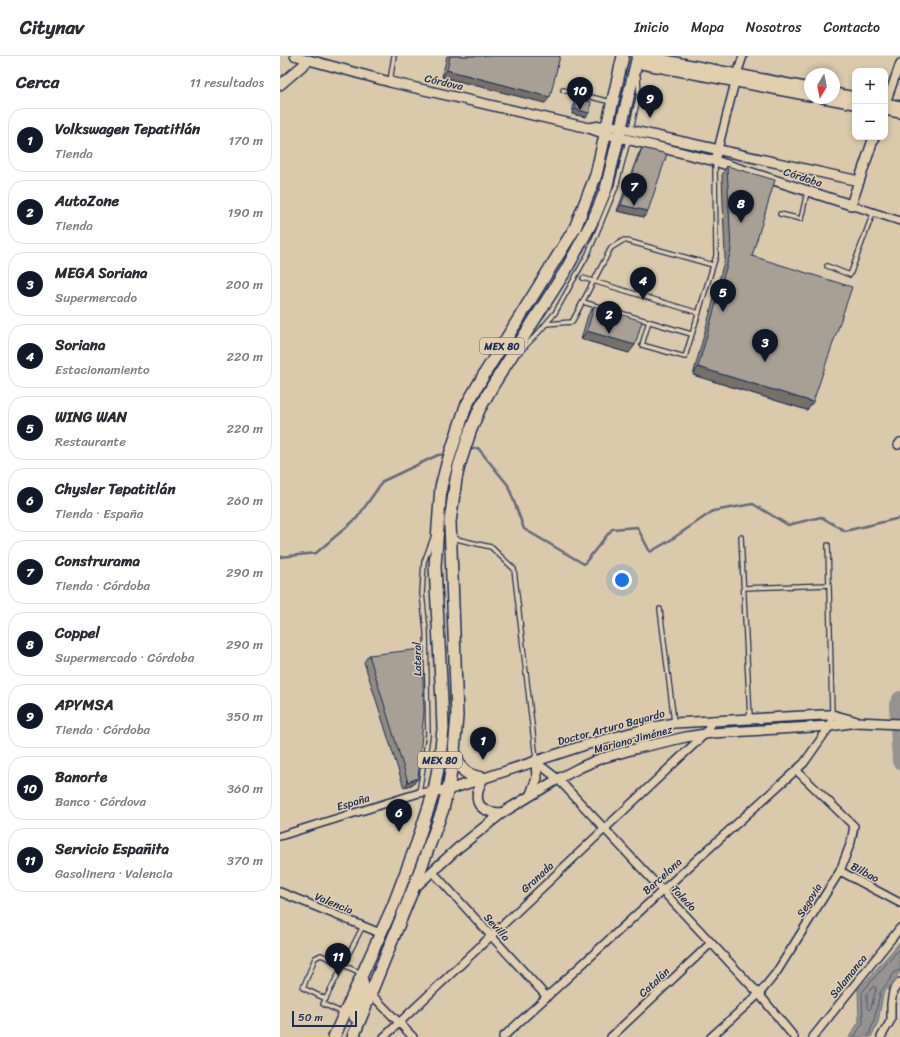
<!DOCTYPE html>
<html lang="es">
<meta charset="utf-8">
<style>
:root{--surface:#fff;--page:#f7f7f7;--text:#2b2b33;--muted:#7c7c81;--line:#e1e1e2;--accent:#111827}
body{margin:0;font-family:Sriracha,sans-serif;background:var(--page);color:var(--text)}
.controls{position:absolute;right:12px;top:12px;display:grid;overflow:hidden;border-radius:8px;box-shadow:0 2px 6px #0003}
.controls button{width:36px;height:36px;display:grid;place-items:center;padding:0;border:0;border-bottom:1px solid var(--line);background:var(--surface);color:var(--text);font:20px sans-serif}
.compass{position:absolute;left:524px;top:12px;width:36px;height:36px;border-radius:50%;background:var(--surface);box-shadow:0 2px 6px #0003;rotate:190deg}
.scale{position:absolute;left:12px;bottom:10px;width:65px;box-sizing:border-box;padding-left:4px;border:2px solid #1b2f5e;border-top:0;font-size:11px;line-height:14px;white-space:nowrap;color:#1b2f5e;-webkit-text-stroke:3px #e2cfad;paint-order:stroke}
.you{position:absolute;left:342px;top:524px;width:14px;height:14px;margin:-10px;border:3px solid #fff;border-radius:50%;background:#1a73e8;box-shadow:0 0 0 6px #1a73e833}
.badge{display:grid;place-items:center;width:26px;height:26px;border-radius:50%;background:var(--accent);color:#fff;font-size:13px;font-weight:700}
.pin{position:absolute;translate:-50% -33px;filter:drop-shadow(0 1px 2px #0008)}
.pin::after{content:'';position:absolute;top:21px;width:14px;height:12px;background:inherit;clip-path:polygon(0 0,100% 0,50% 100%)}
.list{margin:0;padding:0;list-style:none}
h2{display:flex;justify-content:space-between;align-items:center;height:52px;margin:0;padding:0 16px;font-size:17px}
h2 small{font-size:13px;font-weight:400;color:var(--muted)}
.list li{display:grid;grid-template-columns:26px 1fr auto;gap:12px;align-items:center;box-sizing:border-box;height:64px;margin:0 8px 8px;padding:0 8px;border:1px solid var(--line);border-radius:16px}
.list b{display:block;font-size:15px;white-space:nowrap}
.list p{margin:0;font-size:13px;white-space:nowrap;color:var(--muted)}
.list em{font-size:13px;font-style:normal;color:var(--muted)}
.map{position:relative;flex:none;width:620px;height:981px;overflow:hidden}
header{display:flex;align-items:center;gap:24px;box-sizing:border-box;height:56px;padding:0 20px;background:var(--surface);border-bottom:1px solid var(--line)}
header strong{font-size:19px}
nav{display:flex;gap:22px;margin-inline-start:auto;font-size:14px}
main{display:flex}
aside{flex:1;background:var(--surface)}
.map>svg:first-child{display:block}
.water{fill:#95928f;stroke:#646a7b}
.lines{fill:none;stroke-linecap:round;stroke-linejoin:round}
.shore{stroke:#4c5772;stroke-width:1}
.stream{stroke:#646a7b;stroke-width:2.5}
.river{stroke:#95928f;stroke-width:16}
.service-casing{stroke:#1b2f5e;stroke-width:6}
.minor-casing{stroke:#1b2f5e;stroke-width:10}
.tertiary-casing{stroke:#1b2f5e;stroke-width:12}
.primary-casing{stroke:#1b2f5e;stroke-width:14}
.service{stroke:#e2cfad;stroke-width:3.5}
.minor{stroke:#e2cfad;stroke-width:7}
.tertiary{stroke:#e2cfad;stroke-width:9}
.primary{stroke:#e2cfad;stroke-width:11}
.wall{fill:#908a80;stroke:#1b2f5e}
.shaded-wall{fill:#767068;stroke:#1b2f5e}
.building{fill:#a8a095;stroke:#1b2f5e}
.labels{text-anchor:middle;stroke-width:3;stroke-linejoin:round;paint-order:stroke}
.shield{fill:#e2cfad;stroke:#575f76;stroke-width:1}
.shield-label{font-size:10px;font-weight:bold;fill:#1b2f5e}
.street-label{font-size:11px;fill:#1b2f5e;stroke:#e2cfad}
</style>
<header>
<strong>Citynav</strong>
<nav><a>Inicio</a><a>Mapa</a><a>Nosotros</a><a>Contacto</a></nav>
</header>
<main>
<aside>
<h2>Cerca<small>11 resultados</small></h2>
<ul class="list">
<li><span class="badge">1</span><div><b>Volkswagen Tepatitlán</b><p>Tienda</p></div><em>170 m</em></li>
<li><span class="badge">2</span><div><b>AutoZone</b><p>Tienda</p></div><em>190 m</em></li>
<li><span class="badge">3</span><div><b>MEGA Soriana</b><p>Supermercado</p></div><em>200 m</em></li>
<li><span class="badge">4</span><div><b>Soriana</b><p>Estacionamiento</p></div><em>220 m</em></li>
<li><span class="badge">5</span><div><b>WING WAN</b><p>Restaurante</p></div><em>220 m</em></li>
<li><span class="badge">6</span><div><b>Chysler Tepatitlán</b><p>Tienda · España</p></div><em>260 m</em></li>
<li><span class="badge">7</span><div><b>Construrama</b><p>Tienda · Córdoba</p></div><em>290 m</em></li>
<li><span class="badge">8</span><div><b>Coppel</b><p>Supermercado · Córdoba</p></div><em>290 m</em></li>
<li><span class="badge">9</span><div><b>APYMSA</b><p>Tienda · Córdoba</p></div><em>350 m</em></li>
<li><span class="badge">10</span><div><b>Banorte</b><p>Banco · Córdova</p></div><em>360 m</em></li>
<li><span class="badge">11</span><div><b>Servicio Españita</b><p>Gasolinera · Valencia</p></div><em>370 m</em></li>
</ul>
</aside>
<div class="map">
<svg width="620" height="981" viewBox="0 0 620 981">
<rect width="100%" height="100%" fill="#dac9aa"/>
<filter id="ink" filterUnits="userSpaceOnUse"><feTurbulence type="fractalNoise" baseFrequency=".025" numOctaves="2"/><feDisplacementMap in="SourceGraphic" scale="8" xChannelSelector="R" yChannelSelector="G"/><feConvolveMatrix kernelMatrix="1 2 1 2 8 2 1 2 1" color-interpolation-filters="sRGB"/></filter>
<g filter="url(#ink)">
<!-- water -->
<path class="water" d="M620 886V916L603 938 598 966 591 981H569L579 966 578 934Z"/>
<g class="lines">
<!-- shore -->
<g class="shore">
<path d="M593 931H595L596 933 591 952 589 954 587 952V938Z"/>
<path d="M574 981 583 967 582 936 620 892"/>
<path d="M588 981 594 965 600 937 615 916 620 914"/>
</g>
<!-- stream -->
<g class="stream">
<path d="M188 394 198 392 228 429 244 473 304 508 332 473 357 471 370 496 389 485 433 455 473 448 508 469 541 461 565 475 620 462"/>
<path d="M0 501 36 497 77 462 103 425 158 399 167 398"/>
</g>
<!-- river -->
<path class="river" d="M620 643 617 649 620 705"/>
<defs>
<g id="service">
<path d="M110 25 114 0"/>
<path d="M283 34 331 46"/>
<path d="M351 73 359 38 358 20"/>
<path d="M500 158 521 163 527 136"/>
<path d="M547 210 570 219 593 157"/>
<path d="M303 222 419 257"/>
<path d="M303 246 411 278"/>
<path d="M369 265 362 289 405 301 436 200 435 106"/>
<path d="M266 268 292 266 331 192 344 184 433 209"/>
<path d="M239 297 259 276 275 257 308 198 336 131 348 85"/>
<path d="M461 481 470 662"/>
<path d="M172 482 211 491 234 513 256 703"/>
<path d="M548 489 552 658"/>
<path d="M464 532 549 529"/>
<path d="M380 553 394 666"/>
<path d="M139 737 148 680 146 575 142 537 144 506 153 482"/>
<path d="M46 943 23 932 35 902 41 899 63 909 83 870"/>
<path d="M63 957 43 948 63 909 81 917"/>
</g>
<g id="minor">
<path d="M14 0 29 4"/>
<path d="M606 47 620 7"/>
<path d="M435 105 457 18 463 0"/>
<path d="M571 149 620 165"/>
<path d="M618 389 620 386"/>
<path d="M256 704 260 709 278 723 479 938 514 981"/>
<path d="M0 780 139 737 154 735"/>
<path d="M152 815 267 941"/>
<path d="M560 815 620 847"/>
<path d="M0 836 100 877"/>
<path d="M91 938 133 981"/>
<path d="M104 981 425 678 434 664"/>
<path d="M223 981 382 835 524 707 550 670 552 659"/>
<path d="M331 981 431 887"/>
<path d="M431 981 479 938 496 917 560 815 571 786 574 770 516 714"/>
<path d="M533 981 620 872"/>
<path d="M601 981 611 964V948L613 935 620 926"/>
</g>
<g id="tertiary">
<path d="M365 0 530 32"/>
<path d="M356 7 530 40"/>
<path d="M0 29 29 4 110 26 309 72 326 78 435 105 571 149 594 81"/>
<path d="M554 37 575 41"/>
<path d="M543 42 575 48"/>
<path d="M605 47 620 50"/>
<path d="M605 54 620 57"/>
<path d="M309 72 327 69 579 125"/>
<path d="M203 722C192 744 196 756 222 757"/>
<path d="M154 735 168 734 305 689 365 673 394 667 543 659H552L574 665"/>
<path d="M251 738 257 722 256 704"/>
<path d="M133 833 178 792 222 757 278 723 299 712 319 703 358 692 406 681 432 677 550 670 577 666 620 668"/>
</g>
<g id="primary">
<path d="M175 697C181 715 185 719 203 722"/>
<path d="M75 961 83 931 82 925"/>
<path d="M54 981 113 850 137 787 154 735 160 701 163 673 162 645 155 510 161 431 167 408 186 350 205 317 295 172 316 119 343 0"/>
<path d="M73 981 133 833 163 753 169 728 174 695 177 660 170 466 176 423 179 410 190 376 199 354 213 329 286 214 314 162 326 133 358 0"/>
</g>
</defs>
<!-- service casing -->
<use href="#service" class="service-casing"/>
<!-- minor casing -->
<use href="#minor" class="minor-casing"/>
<!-- tertiary casing -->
<use href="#tertiary" class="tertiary-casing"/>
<!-- primary casing -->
<use href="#primary" class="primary-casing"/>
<!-- service -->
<use href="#service" class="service"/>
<!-- minor -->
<use href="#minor" class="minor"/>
<!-- tertiary -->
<use href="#tertiary" class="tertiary"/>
<!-- primary -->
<use href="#primary" class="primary"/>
</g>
<!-- wall -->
<g class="wall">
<path d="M167 0H280L265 47 162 21Z"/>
<path d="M297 42 306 61 292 58 294 46Z"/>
<path d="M362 92 368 155 364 161 337 155 358 99Z"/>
<path d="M447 110 472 200 527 354 413 319 445 202 442 119Z"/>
<path d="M314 250 349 297 301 283 308 259Z"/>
<path d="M89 599 138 722 133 728 124 732 84 606Z"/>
</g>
<!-- shaded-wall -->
<g class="shaded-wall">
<path d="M167 14 270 41 265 47 162 21Z"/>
<path d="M295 53 309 57 306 61 292 58Z"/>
<path d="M341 149 368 155 364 161 337 155Z"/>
<path d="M307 275 355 289 349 297 301 283Z"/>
<path d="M418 311 533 346 527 354 413 319Z"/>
<path d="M138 722 133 728 124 732 128 726Z"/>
</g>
<!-- building -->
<g class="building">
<path d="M170 0H280L270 41 167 14Z"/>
<path d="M297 42 311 46 309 57 295 53Z"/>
<path d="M362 92 387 98 368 155 341 149Z"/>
<path d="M447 110 495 124 472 200 572 231 533 346 418 311 451 194Z"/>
<path d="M314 250 362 265 355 289 307 275Z"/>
<path d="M142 593 144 655 138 722 128 726 89 599Z"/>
</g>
</g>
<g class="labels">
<!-- shield labels -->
<g class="shield">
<rect x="200" y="282" width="44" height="16" rx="3"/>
<rect x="138" y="696" width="44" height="16" rx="3"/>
</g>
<g class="shield-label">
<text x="222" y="294">MEX 80</text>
<text x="160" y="708">MEX 80</text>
</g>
<!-- street labels -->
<g class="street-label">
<text transform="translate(164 26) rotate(13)" y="4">Córdova</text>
<text transform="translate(523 121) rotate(18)" y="4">Córdoba</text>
<text transform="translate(137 603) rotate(-91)" y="4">Lateral</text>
<text transform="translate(331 671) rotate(-15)" y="4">Doctor Arturo Bayardo</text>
<text transform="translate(353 683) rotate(-15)" y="4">Mariano Jiménez</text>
<text transform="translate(73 746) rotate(-17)" y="4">España</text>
<text transform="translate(585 816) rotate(28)" y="4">Bilbao</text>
<text transform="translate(382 820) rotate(-42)" y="4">Barcelona</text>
<text transform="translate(257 821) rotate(-43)" y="4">Granada</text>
<text transform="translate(404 842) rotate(47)" y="4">Toledo</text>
<text transform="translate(529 844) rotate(-58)" y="4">Segovia</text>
<text transform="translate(54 847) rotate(22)" y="4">Valencia</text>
<text transform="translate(217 871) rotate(48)" y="4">Sevilla</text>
<text transform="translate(568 920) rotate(-51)" y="4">Salamanca</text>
<text transform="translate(374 926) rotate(-43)" y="4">Catalán</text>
</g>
</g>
</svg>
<div class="controls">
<button>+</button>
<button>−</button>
</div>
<svg class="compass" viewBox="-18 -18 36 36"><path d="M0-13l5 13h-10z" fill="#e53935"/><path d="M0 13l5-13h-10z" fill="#7c7c81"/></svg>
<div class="scale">50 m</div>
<div class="you"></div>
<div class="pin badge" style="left:203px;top:704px">1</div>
<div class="pin badge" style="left:329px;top:278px">2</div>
<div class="pin badge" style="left:485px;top:306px">3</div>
<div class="pin badge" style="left:363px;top:244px">4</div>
<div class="pin badge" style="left:443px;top:256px">5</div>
<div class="pin badge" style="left:119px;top:776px">6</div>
<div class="pin badge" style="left:354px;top:150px">7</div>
<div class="pin badge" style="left:461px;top:167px">8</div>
<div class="pin badge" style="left:370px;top:62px">9</div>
<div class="pin badge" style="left:300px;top:54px">10</div>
<div class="pin badge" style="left:58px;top:920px">11</div>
</div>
</main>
